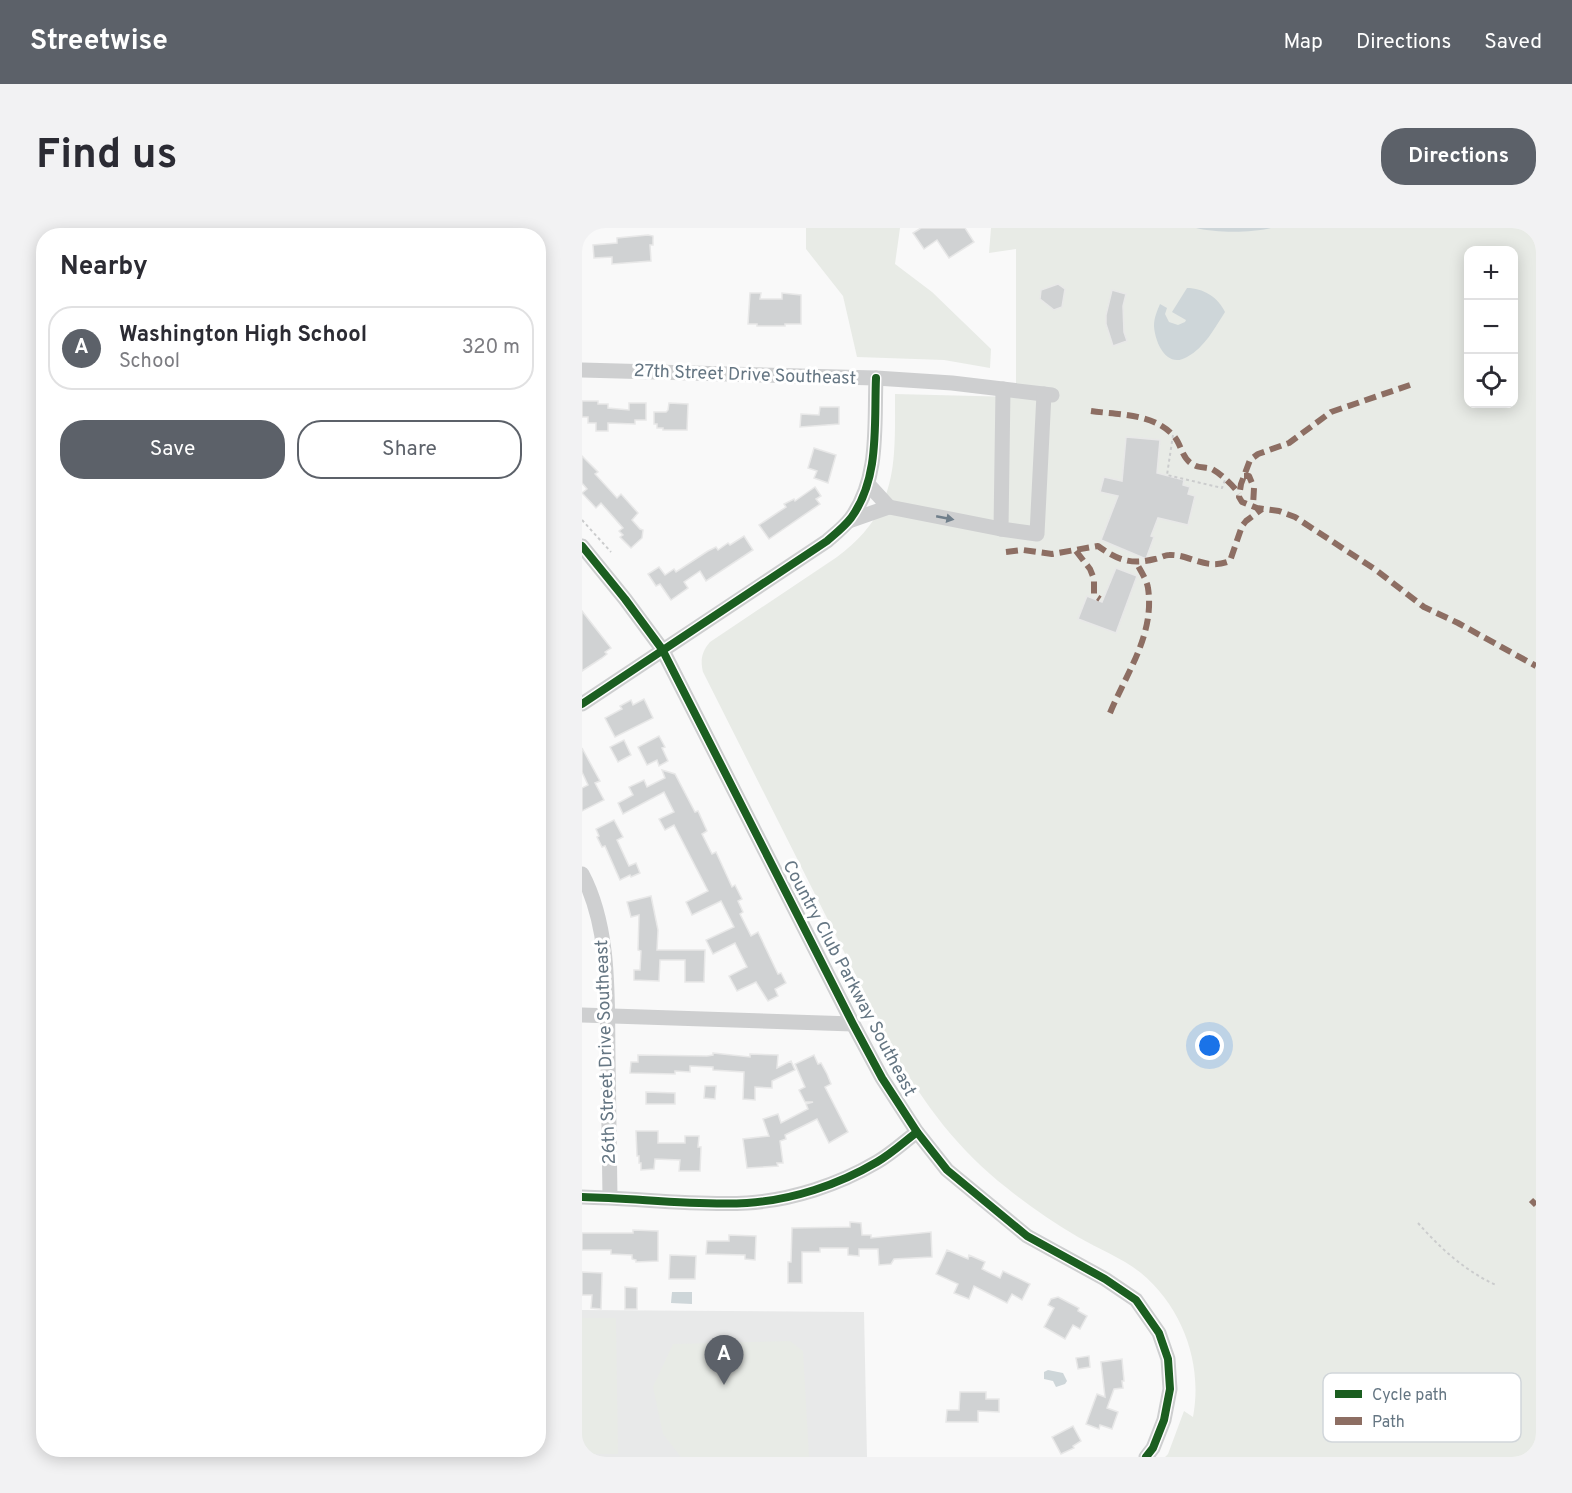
<!DOCTYPE html>
<meta charset="utf-8">
<style>
:root{--surface:#fff;--page:#f2f2f3;--text:#2b2b33;--muted:#7c7c81;--line:#e1e1e2;--accent:#5c6169}
body{margin:0;font-family:Overpass,sans-serif;background:var(--page);color:var(--text)}
.controls{position:absolute;right:18px;top:18px;display:grid;overflow:hidden;border-radius:12px;box-shadow:0 3px 15px #0003}
.controls button{width:54px;height:54px;display:grid;place-items:center;padding:0;border:0;border-bottom:2px solid var(--line);background:var(--surface);color:var(--text);font:30px sans-serif}
.you{position:absolute;left:628px;top:818px;width:21px;height:21px;margin:-15px;border:4px solid #fff;border-radius:50%;background:#1a73e8;box-shadow:0 0 0 9px #1a73e833}
.badge{display:grid;place-items:center;width:39px;height:39px;border-radius:50%;background:var(--accent);color:#fff;font-size:20px;font-weight:700}
.pin{position:absolute;translate:-50% -50px;filter:drop-shadow(0 2px 3px #0008)}
.pin::after{content:'';position:absolute;top:32px;width:21px;height:18px;background:inherit;clip-path:polygon(0 0,100% 0,50% 100%)}
.list{margin:0;padding:0;list-style:none}
h2{display:flex;justify-content:space-between;align-items:center;height:78px;margin:0;padding:0 24px;font-size:26px}
h2 small{font-size:20px;font-weight:400;color:var(--muted)}
.list li{display:grid;grid-template-columns:39px 1fr auto;gap:18px;align-items:center;box-sizing:border-box;height:84px;margin:0 12px 12px;padding:0 12px;border:2px solid var(--line);border-radius:24px}
.list b{display:block;font-size:22px;white-space:nowrap}
.list p{margin:0;font-size:20px;white-space:nowrap;color:var(--muted)}
.list em{font-size:20px;font-style:normal;color:var(--muted)}
.actions{display:flex;gap:12px;padding:18px 24px}
.actions a{flex:1;padding:14px 0;border:2px solid var(--accent);border-radius:24px;text-align:center;font-size:21px;color:var(--accent)}
.actions .main{background:var(--accent);color:#fff}
.icon{flex:none;width:33px;height:33px;fill:none;stroke:currentColor;stroke-width:2;stroke-linecap:round;stroke-linejoin:round}
.map{position:relative;flex:none;width:954px;height:1229px;overflow:hidden;border-radius:24px}
header{display:flex;align-items:center;gap:36px;box-sizing:border-box;height:84px;padding:0 30px;background:var(--accent);color:#fff}
header strong{font-size:28px}
nav{display:flex;gap:33px;margin-inline-start:auto;font-size:21px}
.intro{display:flex;align-items:center;justify-content:space-between;box-sizing:border-box;height:144px;padding:0 36px}
h1{margin:0;font-size:42px}
.button{padding:15px 27px;border-radius:24px;background:var(--accent);color:#fff;font-size:21px;font-weight:700}
main{display:flex;gap:36px;padding:0 36px}
aside{flex:1;background:var(--surface);border-radius:24px;box-shadow:0 3px 15px #0003}
.map>svg:first-child{display:block}
.built{fill:#e8e9e9}
.green{fill:#e8ebe6;fill-rule:evenodd}
.water{fill:#ced6d9}
.building{fill:#d0d2d3;stroke:#e8e8e8;stroke-width:1.5}
.lines{fill:none;stroke-linecap:round;stroke-linejoin:round}
.path{stroke:#cbcccd;stroke-width:2;stroke-dasharray:3 3;stroke-linecap:butt}
.minor{stroke:#cecfd0;stroke-width:15}
.quiet{stroke:#8d6e63;stroke-width:6;stroke-dasharray:12 6;stroke-linecap:butt}
.cycleway-casing{stroke:#fff;stroke-width:11}
.cycleway{stroke:#1b5e20;stroke-width:8}
.oneway{fill:#707f8b}
.labels{text-anchor:middle;stroke-width:6;stroke-linejoin:round;paint-order:stroke}
.street-label{font-size:18px;fill:#657683;stroke:#fff}
.key{fill:#fff;stroke:#d1d6da;stroke-width:1.5}
.key-label{font-size:16px;fill:#657683}
</style>
<header>
<strong>Streetwise</strong>
<nav><a>Map</a><a>Directions</a><a>Saved</a></nav>
</header>
<div class="intro"><h1>Find us</h1><a class="button">Directions</a></div>
<main>
<aside>
<h2>Nearby<small></small></h2>
<ul class="list">
<li><span class="badge">A</span><div><b>Washington High School</b><p>School</p></div><em>320 m</em></li>
</ul>
<div class="actions"><a class="main">Save</a><a>Share</a></div>
</aside>
<div class="map">
<svg width="954" height="1229" viewBox="0 0 954 1229">
<rect width="100%" height="100%" fill="#f9f9f9"/>
<!-- built -->
<path class="built" d="M0 1082 282 1084 285 1229H0Z"/>
<!-- green -->
<g class="green">
<path d="M224 0H318L313 36 350 64 409 121 408 140 362 132 275 129 261 68 224 21Z"/>
<path d="M409 0H954V1229H583L586 1226 602 1183 611 1189C621 1136 601 1080 559 1045 540 1030 517 1021 496 1009 471 994 447 978 425 960 377 923 341 875 312 823L121 444C118 432 120 423 128 414L255 329C317 283 313 235 313 166L434 169V21L407 25ZM886 22H932V176H886Z"/>
<path d="M0 1090H34L36 1226H0Z"/>
<path d="M208 1113 221 1123 227 1229H99L81 1206 71 1159 91 1116Z"/>
</g>
<!-- water -->
<g class="water">
<path d="M614 0H689C668 5 635 5 614 0Z"/>
<path d="M605 60C621 60 636 69 643 84 632 101 623 119 605 129 585 141 573 115 572 98 572 90 575 83 578 76L585 80 583 86 587 94 596 97 603 94 604 92 590 84Z"/>
<path d="M90 1064H110V1076L89 1075Z"/>
<path d="M466 1142 481 1145 485 1153 483 1156 474 1159 471 1153 462 1151V1144Z"/>
</g>
<!-- building -->
<g class="building">
<path d="M339 0H383L392 14 367 30 355 12 342 21 331 5Z"/>
<path d="M66 7 71 8V17H68L69 33 30 36V29L12 30 11 17 35 15V10Z"/>
<path d="M476 56 483 61 480 79 472 82 458 71 459 62Z"/>
<path d="M530 62 544 66 541 78 542 104 545 113 531 118 524 96V87Z"/>
<path d="M168 65H179L178 71H200V65L219 67V96H203V98H175V96H166Z"/>
<path d="M0 173H16V176H26V180L47 182V175H64V192H53V196L26 195V203H14V195H6V189H0Z"/>
<path d="M87 175 106 176 105 202H81V200H75V196H72V184H84L86 182Z"/>
<path d="M238 179H257V196L218 199 219 186 237 187Z"/>
<path d="M544 209 578 212 575 245 602 252 601 257 608 259 606 266 613 268 606 297 576 290 569 308 572 309 564 331 519 312 536 268 518 264 522 249 540 253Z"/>
<path d="M232 220 254 227 246 255 232 250 235 243 226 240Z"/>
<path d="M0 228 16 244 13 246 35 270 39 266 56 285 50 292 58 301 61 302 60 310 49 320 38 309 41 307 37 303 41 300 19 275 14 280 0 265 5 261 0 255Z"/>
<path d="M233 259 239 268 234 271 238 276 187 311 177 297 204 279 202 276 212 271 213 273Z"/>
<path d="M162 308 171 322 124 353 118 343 102 354 106 360 89 372 78 356 74 358 66 346 77 339 83 347 92 341 94 344 126 323 134 319 136 322 146 315 148 317Z"/>
<path d="M534 340 555 348 534 405 496 391 505 368 520 374Z"/>
<path d="M0 383 29 420 23 424 25 426 20 430 0 443Z"/>
<path d="M62 471 71 490 33 509 23 490 40 481 38 478 49 472 51 477Z"/>
<path d="M77 508 83 519 80 520 86 533 77 538 75 532 65 537 56 519Z"/>
<path d="M42 512 49 527 36 534 28 519Z"/>
<path d="M0 520 18 553 13 555 22 572 0 583V560L6 557 0 544Z"/>
<path d="M80 542 93 546 113 584 116 583 125 603 120 606 130 626 134 624 150 659 153 657 160 671 156 673 161 684 158 686 169 708 176 704 196 746 199 745 204 755 193 761 196 768 186 773 174 754 155 763 147 748 165 739 153 715 131 726 124 712 152 699 139 673 110 687 104 674 126 663 92 597 83 602 77 591 92 584 82 564 41 586 36 575 51 567 47 559 62 552 65 559 83 550Z"/>
<path d="M32 592 41 609 35 612 47 638 54 635 58 645 49 649 48 647 38 652 23 618 20 619 15 609 17 608 14 601Z"/>
<path d="M69 668 76 702 75 722H123L122 754H103V732H78L77 753 52 752V742H58L59 723 56 722 57 687 49 689 45 674Z"/>
<path d="M131 825 168 829V826L196 827 195 840 209 833 213 842 190 853V860L173 859V872L161 871 162 844 131 842V839L108 838V844L93 843V846L48 845 49 834H56V827L125 828 131 827Z"/>
<path d="M232 827 236 836 239 835 245 846 249 856 243 859 266 904 247 915 235 891 203 907 204 911 198 913 201 935H195L196 938 165 940 161 911 187 908 181 891 196 886 199 895 226 881 224 876 231 874H223L217 862 223 859 213 836Z"/>
<path d="M123 858H134L133 871 122 870Z"/>
<path d="M64 864 93 865V876H64Z"/>
<path d="M54 903H76V915H103V908H117L116 919H119L118 943H97L98 932 73 931 72 941 59 942V935H57V928H55Z"/>
<path d="M268 994 279 995 280 1007H289V1010L349 1004 350 1029 312 1031 309 1036 297 1037 296 1021H277V1028L266 1027V1020H238V1024H220V1055H206V1034H209L210 1000 268 999Z"/>
<path d="M51 1002 76 1003V1033L54 1034V1032L50 1031V1027L29 1026V1022H0V1005H51Z"/>
<path d="M147 1007 174 1008 173 1032 163 1031V1027L124 1026 125 1013H147Z"/>
<path d="M365 1022 386 1031 387 1027 403 1034 400 1041 418 1050 421 1043 448 1056 440 1072 430 1066 425 1075 392 1058 387 1071 372 1065 376 1056 354 1046Z"/>
<path d="M88 1027 114 1028 113 1051H87Z"/>
<path d="M0 1044 20 1045 19 1081 9 1080 10 1067H0Z"/>
<path d="M43 1059 55 1060V1081H43Z"/>
<path d="M476 1069 497 1080 496 1083 505 1088 498 1101 491 1097 483 1111 462 1099 472 1080 466 1077 469 1071Z"/>
<path d="M507 1128 508 1139 496 1141 494 1130Z"/>
<path d="M540 1131 542 1153H540L541 1160 532 1161 525 1180 536 1184 530 1201 518 1197 517 1201 504 1196 515 1166 523 1169 519 1134Z"/>
<path d="M378 1164H404V1171H417V1184L396 1183V1194H364L365 1182H377Z"/>
<path d="M491 1198 499 1213 491 1218 492 1220 479 1226 470 1209Z"/>
</g>
<g class="lines">
<!-- path -->
<g class="path">
<path d="M591 207 585 247 640 260 643 252"/>
<path d="M0 292 29 324"/>
<path d="M836 995C858 1020 883 1043 914 1057"/>
</g>
<!-- minor -->
<g class="minor">
<path d="M0 142 294 150 370 155 470 167"/>
<path d="M421 161 419 301 455 306 462 166"/>
<path d="M307 279 419 301"/>
<path d="M267 293 307 279 286 256"/>
<path d="M0 318 43 371 80 421 271 796 300 850 335 904 365 942 445 1008 523 1051 554 1072 577 1105 586 1131 588 1161 582 1192 571 1220 564 1229"/>
<path d="M0 476 245 313C253 306 262 299 269 290 298 250 292 197 294 150"/>
<path d="M0 646C29 701 25 771 26 831 27 877 27 923 28 969"/>
<path d="M0 787 271 796"/>
<path d="M0 969C55 970 110 978 165 975 210 972 256 957 295 934 309 926 322 914 335 904"/>
</g>
<!-- quiet -->
<g class="quiet">
<path d="M828 157 749 184 707 215 676 226 668 232 659 256 657 269 660 274 675 280 697 283 713 289 794 342 842 379 876 395 954 438"/>
<path d="M509 183C537 187 570 185 591 207 600 216 599 231 612 237 617 240 624 239 630 241 639 246 651 257 657 266"/>
<path d="M662 248H667L672 260 671 278"/>
<path d="M494 323 508 341 512 351V367L518 371"/>
<path d="M424 324 441 322 470 326 516 318C535 332 549 337 573 331 578 330 583 327 587 327 608 326 623 343 648 333L660 298 664 293 680 281"/>
<path d="M528 485C545 444 573 406 566 360 565 352 558 342 554 334"/>
<path d="M949 972 954 977"/>
</g>
<defs>
<g id="cycleway">
<path d="M0 318 43 371 80 421 271 796 300 850 335 904 365 942 445 1008 523 1051 554 1072 577 1105 586 1131 588 1161 582 1192 571 1220 564 1229"/>
<path d="M0 476 245 313C253 306 262 299 269 290 298 250 292 197 294 150"/>
<path d="M0 969C55 970 110 978 165 975 210 972 256 957 295 934 309 926 322 914 335 904"/>
</g>
</defs>
<!-- cycleway casing -->
<use href="#cycleway" class="cycleway-casing"/>
<!-- cycleway -->
<use href="#cycleway" class="cycleway"/>
</g>
<!-- one-way arrows -->
<defs><path id="oneway-solid" d="M-6-.8H1V-3.2L6.5 0L1 3.2V.8H-6Z" transform="scale(1.5)"/></defs>
<use class="oneway" href="#oneway-solid" transform="translate(363 290) rotate(11)"/>
<g class="labels">
<!-- street labels -->
<g class="street-label">
<text transform="translate(163 146) rotate(2)" y="6">27th Street Drive Southeast</text>
<text transform="translate(268 750) rotate(62)" y="6">Country Club Parkway Southeast</text>
<text transform="translate(23 824) rotate(-92)" y="6">26th Street Drive Southeast</text>
</g>
</g>
<!-- legend -->
<rect x="741" y="1145" width="198" height="69" rx="9" class="key"/>
<rect x="753" y="1162" width="27" height="8" fill="#1b5e20"/>
<rect x="753" y="1189" width="27" height="8" fill="#8d6e63"/>
<g class="key-label">
<text x="790" y="1172">Cycle path</text>
<text x="790" y="1199">Path</text>
</g>
</svg>
<div class="controls">
<button>+</button>
<button>−</button>
<button><svg class="icon" aria-label="locate" viewBox="0 0 24 24"><circle cx="12" cy="12" r="6"/><path d="M12 2v4M12 18v4M2 12h4M18 12h4"/></svg></button>
</div>
<div class="you"></div>
<div class="pin badge" style="left:142px;top:1157px">A</div>
</div>
</main>
